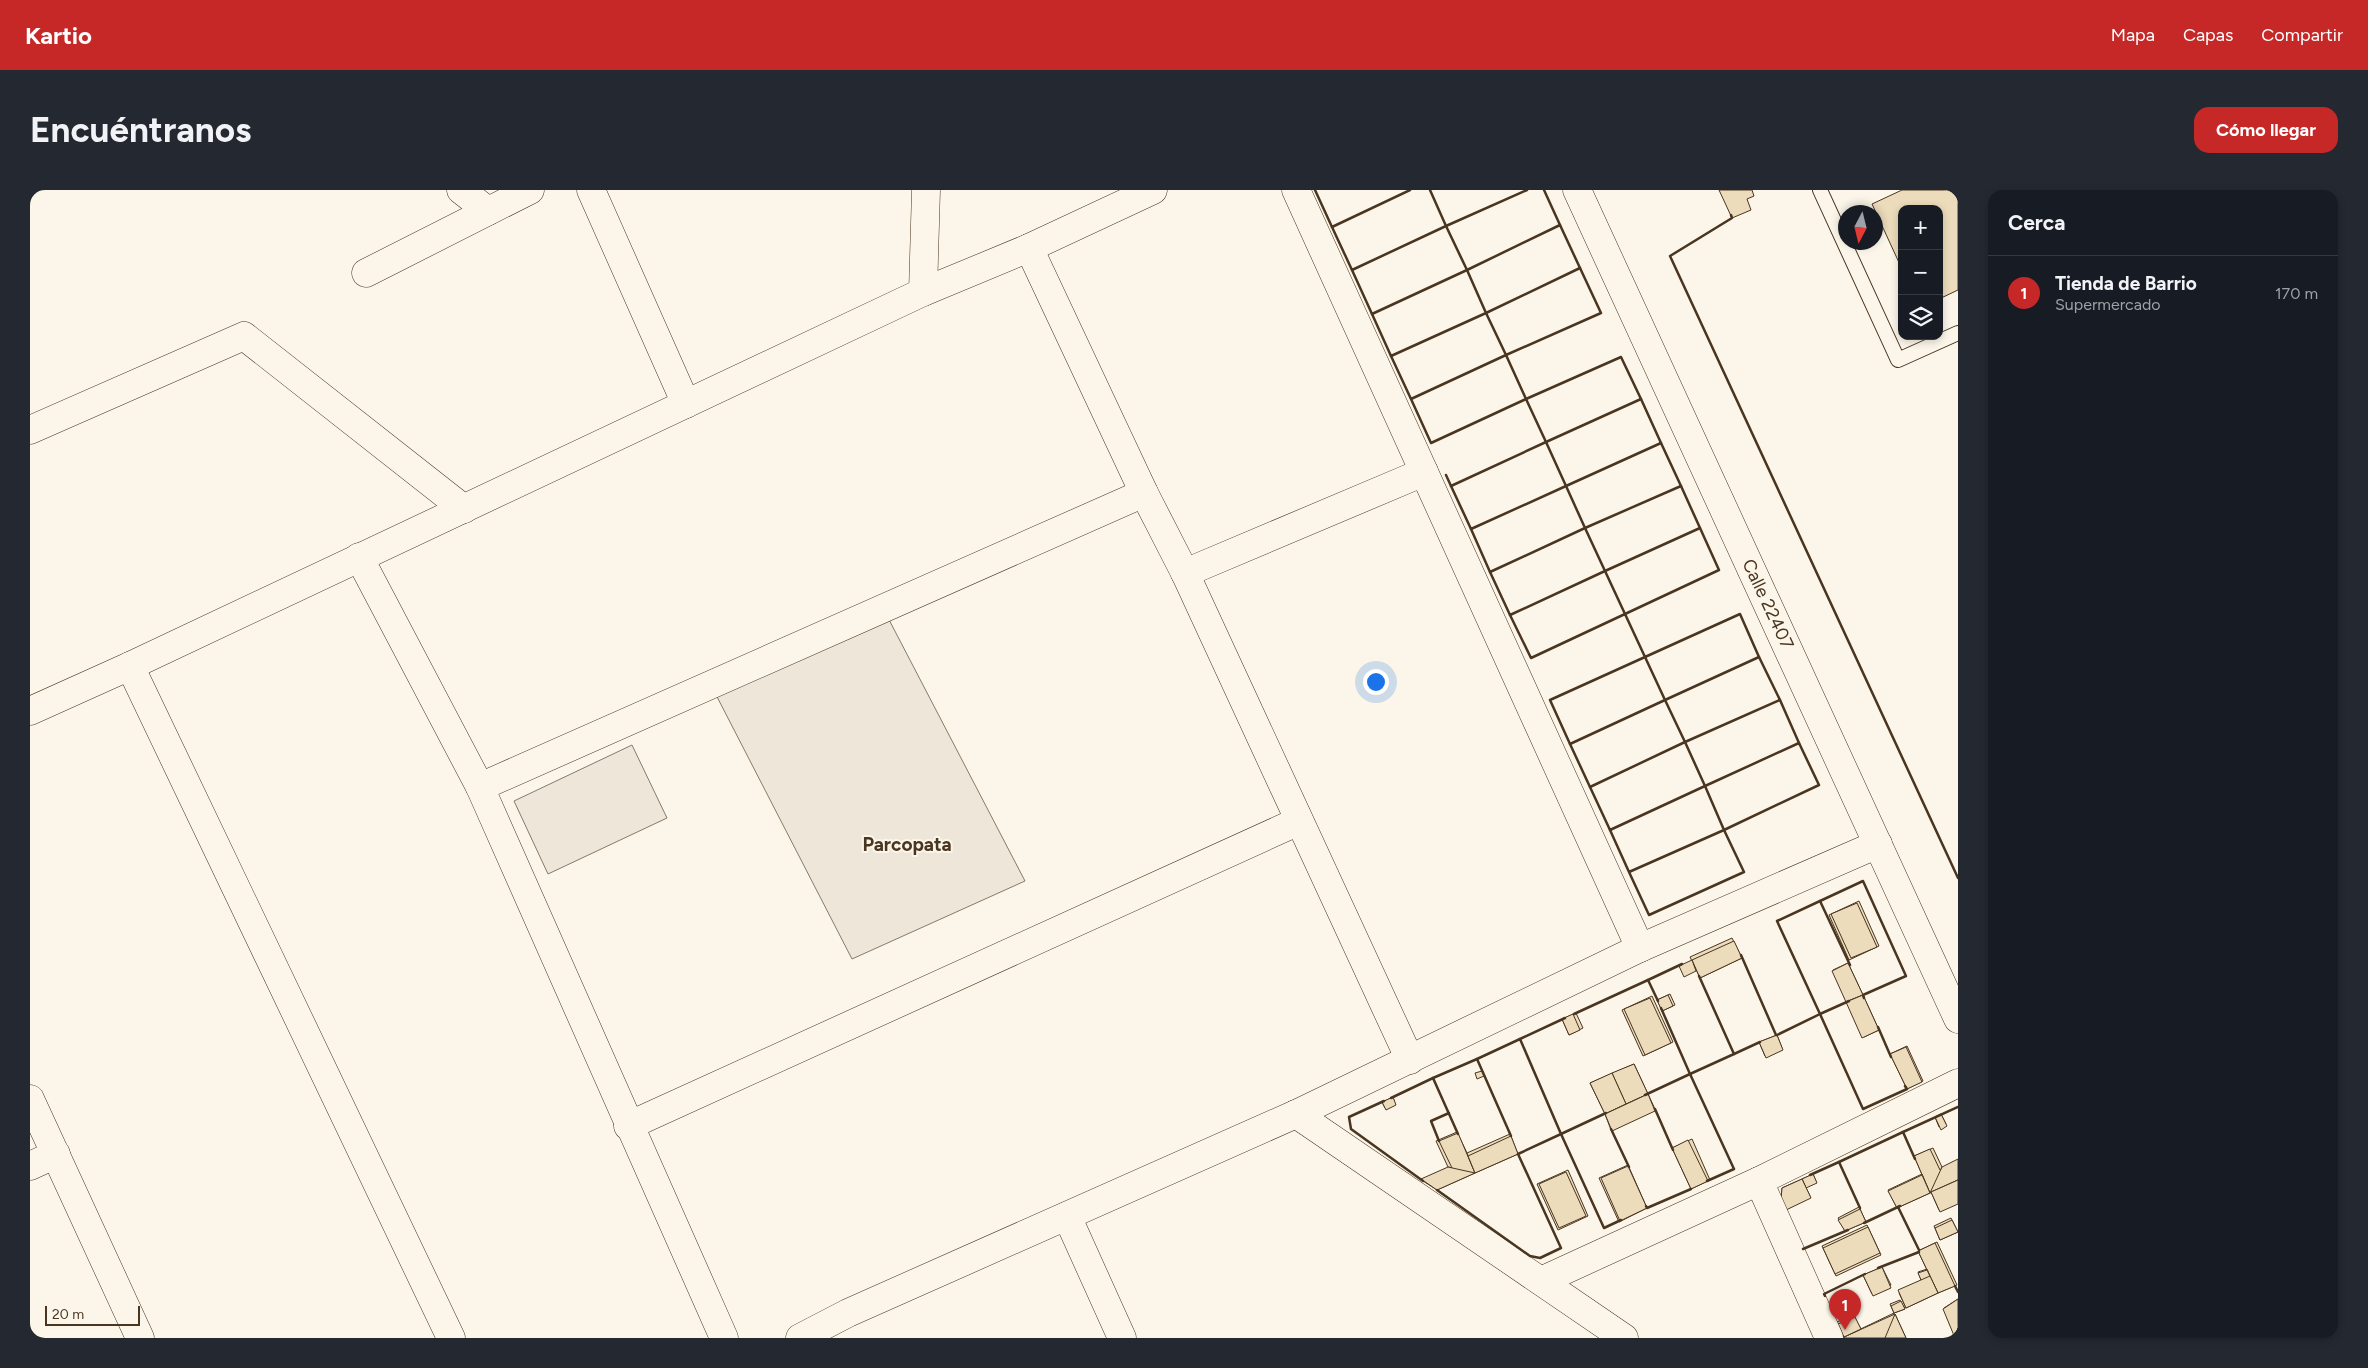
<!DOCTYPE html>
<html lang="es">
<meta charset="utf-8">
<style>
:root{--surface:#171b24;--page:#242831;--text:#f1f3f6;--muted:#9ea1a6;--line:#363941;--accent:#c62828}
body{margin:0;font-family:Figtree,sans-serif;background:var(--page);color:var(--text)}
.controls{position:absolute;right:15px;top:15px;display:grid;overflow:hidden;border-radius:10px;box-shadow:0 2px 8px #0003}
.controls button{width:45px;height:45px;display:grid;place-items:center;padding:0;border:0;border-bottom:1px solid var(--line);background:var(--surface);color:var(--text);font:25px sans-serif}
.compass{position:absolute;left:1808px;top:15px;width:45px;height:45px;border-radius:50%;background:var(--surface);box-shadow:0 2px 8px #0003;rotate:187deg}
.scale{position:absolute;left:15px;bottom:12px;width:95px;box-sizing:border-box;padding-left:5px;border:2px solid #4a3520;border-top:0;font-size:14px;line-height:18px;white-space:nowrap;color:#4a3520;-webkit-text-stroke:4px #fbf6e9;paint-order:stroke}
.you{position:absolute;left:1345px;top:491px;width:18px;height:18px;margin:-12px;border:4px solid #fff;border-radius:50%;background:#1a73e8;box-shadow:0 0 0 8px #1a73e833}
.badge{display:grid;place-items:center;width:32px;height:32px;border-radius:50%;background:var(--accent);color:#fff;font-size:16px;font-weight:700}
.pin{position:absolute;translate:-50% -41px;filter:drop-shadow(0 1px 2px #0008)}
.pin::after{content:'';position:absolute;top:26px;width:18px;height:15px;background:inherit;clip-path:polygon(0 0,100% 0,50% 100%)}
.list{margin:0;padding:0;list-style:none}
h2{display:flex;justify-content:space-between;align-items:center;height:65px;margin:0;padding:0 20px;font-size:21px}
h2 small{font-size:16px;font-weight:400;color:var(--muted)}
.list li{display:grid;grid-template-columns:32px 1fr auto;gap:15px;align-items:center;box-sizing:border-box;height:75px;padding:0 20px;border-top:1px solid var(--line)}
.list b{display:block;font-size:19px;white-space:nowrap}
.list p{margin:0;font-size:16px;white-space:nowrap;color:var(--muted)}
.list em{font-size:16px;font-style:normal;color:var(--muted)}
.icon{flex:none;width:28px;height:28px;fill:none;stroke:currentColor;stroke-width:2;stroke-linecap:round;stroke-linejoin:round}
.map{position:relative;flex:none;width:1928px;height:1148px;overflow:hidden;border-radius:15px}
header{display:flex;align-items:center;gap:30px;box-sizing:border-box;height:70px;padding:0 25px;background:var(--accent);color:#fff}
header strong{font-size:24px}
nav{display:flex;gap:28px;margin-inline-start:auto;font-size:18px}
.intro{display:flex;align-items:center;justify-content:space-between;box-sizing:border-box;height:120px;padding:0 30px}
h1{margin:0;font-size:35px}
.button{padding:12px 22px;border-radius:15px;background:var(--accent);color:#fff;font-size:18px;font-weight:700}
main{display:flex;gap:30px;padding:0 30px}
aside{flex:1;background:var(--surface);border-radius:15px;box-shadow:0 2px 8px #0003}
.map>svg:first-child{display:block}
.green{fill:#ede6d9;stroke:#887966}
.building{fill:#ecdcbc;stroke:#4a3520}
.lines{fill:none;stroke-linecap:round;stroke-linejoin:round}
.lane-casing{stroke:#4a3520;stroke-width:16}
.street-casing{stroke:#4a3520;stroke-width:29}
.lane{stroke:#fbf6e9;stroke-width:14}
.street{stroke:#fbf6e9;stroke-width:28}
.wall{stroke:#4a3520;stroke-width:2.5}
.labels{text-anchor:middle;stroke-width:4;stroke-linejoin:round;paint-order:stroke}
.street-label{font-size:18px;fill:#4a3520;stroke:#fbf6e9}
.neighbourhood-label{font-size:19px;font-weight:bold;fill:#4a3520;stroke:#fbf6e9}
</style>
<header>
<strong>Kartio</strong>
<nav><a>Mapa</a><a>Capas</a><a>Compartir</a></nav>
</header>
<div class="intro"><h1>Encuéntranos</h1><a class="button">Cómo llegar</a></div>
<main>
<div class="map">
<svg width="1928" height="1148" viewBox="0 0 1928 1148">
<rect width="100%" height="100%" fill="#fbf6e9"/>
<!-- green -->
<g class="green">
<path d="M855 422 995 691 822 769 683 499Z"/>
<path d="M602 555 637 628 518 684 484 611Z"/>
</g>
<!-- building -->
<g class="building">
<path d="M1689 0H1722L1724 6 1717 9 1721 20 1702 28Z"/>
<path d="M1872 0H1928V100L1909 109V19H1872V79L1842 14Z"/>
<path d="M1829 711 1849 756 1819 770 1799 725Z"/>
<path d="M1827 713 1847 757 1821 768 1801 724Z"/>
<path d="M1702 748 1712 768 1670 788 1660 767Z"/>
<path d="M1704 751 1712 768 1670 788 1662 770Z"/>
<path d="M1662 770 1666 781 1654 787 1649 776Z"/>
<path d="M1818 773 1833 805 1818 811 1803 780Z"/>
<path d="M1818 773 1833 805 1816 812 1802 781Z"/>
<path d="M1640 804 1645 815 1632 821 1627 810Z"/>
<path d="M1638 805 1643 816 1632 821 1627 810Z"/>
<path d="M1833 805 1849 840 1834 847 1818 811Z"/>
<path d="M1833 805 1849 840 1832 848 1816 812Z"/>
<path d="M1622 806 1643 852 1613 866 1592 820Z"/>
<path d="M1620 808 1641 853 1615 865 1594 819Z"/>
<path d="M1546 823 1553 838 1539 845 1532 829Z"/>
<path d="M1543 824 1550 840 1539 845 1532 829Z"/>
<path d="M1747 845 1752 858 1735 866 1729 852Z"/>
<path d="M1747 845 1753 860 1736 868 1729 852Z"/>
<path d="M1877 856 1893 891 1877 899 1860 864Z"/>
<path d="M1876 857 1892 892 1877 899 1860 864Z"/>
<path d="M1604 874 1618 904 1575 924 1560 893Z"/>
<path d="M1604 874 1618 904 1596 914 1582 883Z"/>
<path d="M1452 881 1454 886 1447 889 1445 883Z"/>
<path d="M1582 883 1596 914 1575 924 1560 893Z"/>
<path d="M1618 904 1625 919 1581 940 1575 924Z"/>
<path d="M1618 904 1625 921 1582 941 1575 924Z"/>
<path d="M1363 907 1365 914 1355 918 1352 912Z"/>
<path d="M1363 907 1366 915 1356 920 1352 912Z"/>
<path d="M1911 924 1916 934 1909 937 1905 927Z"/>
<path d="M1911 924 1917 936 1911 940 1905 927Z"/>
<path d="M1427 942 1437 963 1445 983 1418 977 1406 951Z"/>
<path d="M1428 943 1445 983 1407 1000 1393 991 1422 978 1409 951Z"/>
<path d="M1480 944 1488 964 1445 983 1437 963Z"/>
<path d="M1481 946 1488 964 1445 983 1438 966Z"/>
<path d="M1662 949 1680 990 1661 999 1642 958Z"/>
<path d="M1658 950 1678 991 1661 999 1642 958Z"/>
<path d="M1903 958 1912 977 1900 1003 1884 966Z"/>
<path d="M1900 959 1910 980 1928 972V990L1900 1003 1884 966Z"/>
<path d="M1928 969V990L1900 1003 1912 977Z"/>
<path d="M1598 975 1617 1018 1589 1032 1569 988Z"/>
<path d="M1598 976 1617 1018 1590 1031 1571 988Z"/>
<path d="M1418 977 1445 983 1407 1000 1391 989Z"/>
<path d="M1538 980 1558 1026 1528 1040 1507 994Z"/>
<path d="M1536 982 1556 1026 1529 1038 1509 994Z"/>
<path d="M1783 984 1786 991 1776 997 1772 989Z"/>
<path d="M1783 984 1787 993 1776 998 1772 989Z"/>
<path d="M1892 984 1900 1003 1867 1018 1858 1000Z"/>
<path d="M1892 985 1900 1003 1867 1018 1858 1001Z"/>
<path d="M1772 989 1780 1006 1755 1018 1751 1009 1752 998Z"/>
<path d="M1772 989 1781 1008 1756 1020 1751 1009 1752 998Z"/>
<path d="M1928 990V1012L1909 1020 1901 1002Z"/>
<path d="M1928 990V1014L1910 1022 1901 1002Z"/>
<path d="M1829 1017 1836 1032 1815 1041 1808 1028Z"/>
<path d="M1830 1019 1836 1032 1815 1041 1808 1030Z"/>
<path d="M1921 1028 1928 1042 1910 1050 1904 1036Z"/>
<path d="M1922 1030 1928 1042 1910 1050 1905 1038Z"/>
<path d="M1837 1035 1851 1065 1806 1086 1792 1056Z"/>
<path d="M1838 1037 1850 1063 1805 1084 1793 1058Z"/>
<path d="M1907 1052 1927 1095 1908 1103 1888 1061Z"/>
<path d="M1905 1053 1925 1096 1908 1103 1888 1061Z"/>
<path d="M1852 1077 1861 1095 1842 1104 1833 1085Z"/>
<path d="M1852 1077 1861 1098 1843 1106 1833 1085Z"/>
<path d="M1897 1079 1900 1086 1891 1090 1888 1082Z"/>
<path d="M1897 1080 1908 1103 1876 1118 1869 1103 1892 1092 1888 1083Z"/>
<path d="M1900 1086 1908 1103 1876 1118 1868 1100Z"/>
<path d="M1928 1109V1148H1927L1914 1118Z"/>
<path d="M1928 1109V1148H1925L1913 1119Z"/>
<path d="M1870 1110 1875 1119 1864 1123 1860 1114Z"/>
<path d="M1871 1111 1875 1119 1864 1123 1861 1116Z"/>
<path d="M1864 1123 1855 1148H1814V1147Z"/>
<path d="M1865 1124 1876 1148H1814V1147Z"/>
<path d="M1865 1124 1876 1148H1855Z"/>
<path d="M1823 1125 1831 1139 1814 1147 1807 1132Z"/>
<path d="M1825 1127 1831 1139 1814 1147 1808 1134Z"/>
</g>
<g class="lines">
<defs>
<path id="lane" d="M1790 0 1868 170 1928 143"/>
<g id="street">
<path d="M431 0 458 21"/>
<path d="M561 0 656 214"/>
<path d="M1266 0 1610 758"/>
<path d="M1547 0 1928 829"/>
<path d="M999 58 1114 303 1155 383 1380 870"/>
<path d="M336 83 500 0"/>
<path d="M893 102 896 0"/>
<path d="M0 240 214 146 434 319"/>
<path d="M329 367 450 597 694 1148"/>
<path d="M1155 383 1394 282"/>
<path d="M100 476 421 1148"/>
<path d="M0 521 100 476 893 102 999 58 1123 0"/>
<path d="M450 597 1114 303"/>
<path d="M0 909 110 1148"/>
<path d="M1266 924 1594 1148"/>
<path d="M598 936 1269 631"/>
<path d="M0 976 26 964"/>
<path d="M1729 991 1799 1148"/>
<path d="M1037 1026 1092 1148"/>
<path d="M1511 1091 1729 991 1928 893"/>
<path d="M770 1148 818 1123 1266 924 1610 758 1848 654"/>
</g>
</defs>
<!-- lane casing -->
<use href="#lane" class="lane-casing"/>
<!-- street casing -->
<use href="#street" class="street-casing"/>
<!-- lane -->
<use href="#lane" class="lane"/>
<!-- street -->
<use href="#street" class="street"/>
<!-- wall -->
<g class="wall">
<path d="M1285 0 1302 37 1380 0"/>
<path d="M1514 0 1530 35"/>
<path d="M1701 25 1702 28 1640 66 1928 688"/>
<path d="M1302 37 1322 80 1416 36 1400 0"/>
<path d="M1322 80 1342 124 1437 80 1416 36 1497 0"/>
<path d="M1342 124 1361 166 1456 123 1437 80 1530 35 1550 78"/>
<path d="M1361 166 1381 209 1476 165 1456 123 1550 78 1571 123 1476 165 1496 209 1401 253 1381 209"/>
<path d="M1416 285 1421 296 1516 252 1496 209 1591 167 1611 209"/>
<path d="M1421 296 1441 339 1536 296 1516 252 1611 209 1631 253"/>
<path d="M1441 339 1460 382 1555 338 1536 296 1631 253 1651 296"/>
<path d="M1460 382 1480 425 1575 381 1555 338 1651 296 1670 338"/>
<path d="M1480 425 1501 468 1595 424 1575 381 1670 338 1689 380 1595 424 1615 467 1520 510 1540 554 1635 510 1615 467 1710 424 1729 467"/>
<path d="M1540 554 1560 597 1655 552 1635 510 1729 467 1750 510"/>
<path d="M1560 597 1580 640 1675 596 1655 552 1750 510 1769 553"/>
<path d="M1580 640 1599 682 1694 640 1675 596 1769 553 1789 595 1694 640 1714 682 1619 725 1599 682"/>
<path d="M1790 711 1833 691 1876 786 1833 805 1834 808"/>
<path d="M1711 765 1746 845"/>
<path d="M1669 786 1704 864 1660 884 1704 979 1677 991"/>
<path d="M1618 790 1652 774"/>
<path d="M1819 811 1790 824 1833 919 1877 899 1875 896"/>
<path d="M1544 824 1618 790 1628 811"/>
<path d="M1848 837 1861 867"/>
<path d="M1747 845 1790 824 1747 731 1790 711 1820 775"/>
<path d="M1490 849 1535 828"/>
<path d="M1704 864 1730 852"/>
<path d="M1403 888 1447 869 1481 946"/>
<path d="M1615 905 1660 884 1631 818"/>
<path d="M1361 908 1403 888 1428 944"/>
<path d="M1354 911 1319 927 1321 939 1393 991"/>
<path d="M1625 919 1643 960"/>
<path d="M1576 923 1531 944 1574 1038 1591 1030"/>
<path d="M1581 939 1599 977"/>
<path d="M1873 942 1928 917"/>
<path d="M1409 951 1401 931 1419 923"/>
<path d="M1809 972 1873 942 1885 969"/>
<path d="M1780 985 1809 972 1830 1018"/>
<path d="M1407 1000 1500 1066 1510 1068 1531 1058 1488 964 1531 944 1490 849 1447 869"/>
<path d="M1616 1016 1617 1018 1661 999"/>
<path d="M1868 1017 1889 1060"/>
<path d="M1834 1033 1870 1016"/>
<path d="M1773 1059 1818 1040"/>
<path d="M1848 1078 1889 1062"/>
<path d="M1925 1096 1928 1102"/>
<path d="M1795 1106 1794 1104 1835 1084"/>
</g>
</g>
<g class="labels">
<!-- street labels -->
<g class="street-label">
<text transform="translate(1738 414) rotate(65)" y="6">Calle 22407</text>
</g>
<!-- neighbourhood labels -->
<g class="neighbourhood-label">
<text x="877" y="661">Parcopata</text>
</g>
</g>
</svg>
<div class="controls">
<button>+</button>
<button>−</button>
<button><svg class="icon" aria-label="layers" viewBox="0 0 24 24"><path d="M12 4l9 5-9 5-9-5zM3 14l9 5 9-5"/></svg></button>
</div>
<svg class="compass" viewBox="-18 -18 36 36"><path d="M0-13l5 13h-10z" fill="#e53935"/><path d="M0 13l5-13h-10z" fill="#9ea1a6"/></svg>
<div class="scale">20 m</div>
<div class="you"></div>
<div class="pin badge" style="left:1815px;top:1140px">1</div>
</div>
<aside>
<h2>Cerca<small></small></h2>
<ul class="list">
<li><span class="badge">1</span><div><b>Tienda de Barrio</b><p>Supermercado</p></div><em>170 m</em></li>
</ul>
</aside>
</main>
